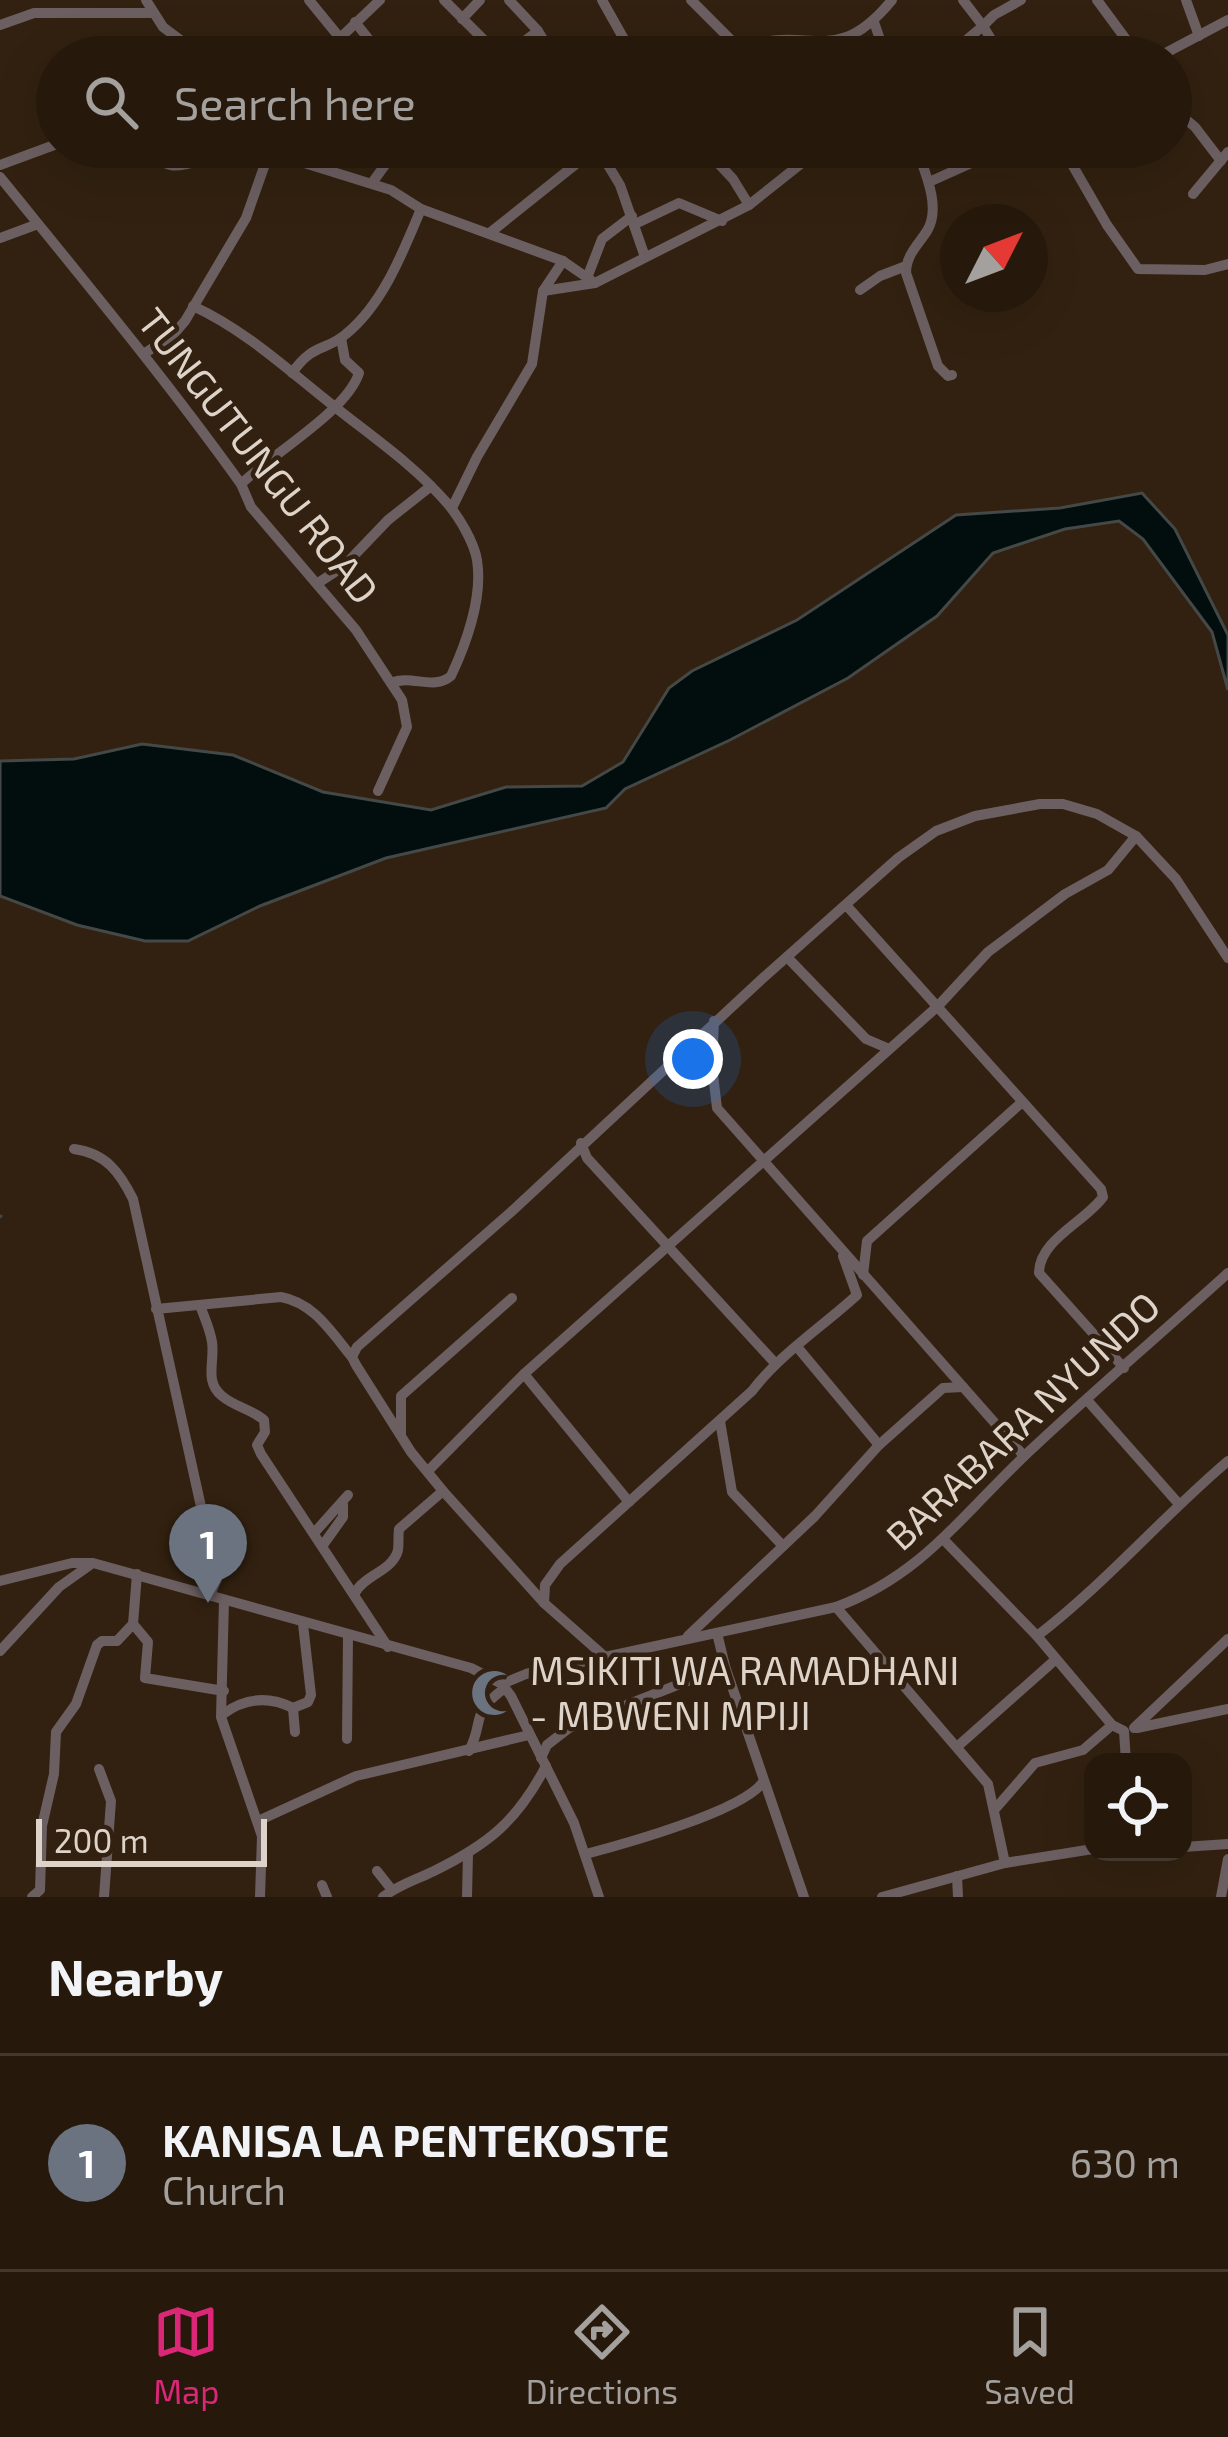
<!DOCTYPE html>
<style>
:root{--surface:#26190c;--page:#32261a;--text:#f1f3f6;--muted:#a4a09d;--line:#42382d;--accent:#db2777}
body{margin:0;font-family:"Exo 2",sans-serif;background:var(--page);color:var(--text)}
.controls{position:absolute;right:36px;bottom:36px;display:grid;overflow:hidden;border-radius:24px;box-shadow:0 12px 48px #0002}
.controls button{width:108px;height:108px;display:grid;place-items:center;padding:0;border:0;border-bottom:3px solid var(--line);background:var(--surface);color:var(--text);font:60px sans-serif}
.compass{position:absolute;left:940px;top:204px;width:108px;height:108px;border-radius:50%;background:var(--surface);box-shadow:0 12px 48px #0002;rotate:48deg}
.scale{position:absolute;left:36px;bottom:30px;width:231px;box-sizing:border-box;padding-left:12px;border:6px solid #ded3c9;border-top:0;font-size:33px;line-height:42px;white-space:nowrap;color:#ded3c9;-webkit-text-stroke:9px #322110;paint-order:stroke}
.you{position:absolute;left:693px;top:1059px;width:42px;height:42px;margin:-30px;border:9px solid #fff;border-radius:50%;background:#1a73e8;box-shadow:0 0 0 18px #1a73e833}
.badge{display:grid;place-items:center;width:78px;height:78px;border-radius:50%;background:var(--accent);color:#fff;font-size:39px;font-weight:700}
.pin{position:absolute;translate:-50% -99px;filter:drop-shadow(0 3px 6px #0008)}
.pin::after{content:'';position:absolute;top:63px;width:42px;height:36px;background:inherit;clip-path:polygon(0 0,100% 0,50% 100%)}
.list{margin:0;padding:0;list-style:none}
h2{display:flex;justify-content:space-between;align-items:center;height:156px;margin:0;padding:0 48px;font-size:51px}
h2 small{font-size:39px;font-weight:400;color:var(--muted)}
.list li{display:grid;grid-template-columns:78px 1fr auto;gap:36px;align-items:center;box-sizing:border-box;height:216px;padding:0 48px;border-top:3px solid var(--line)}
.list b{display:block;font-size:45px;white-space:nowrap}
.list p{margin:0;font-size:39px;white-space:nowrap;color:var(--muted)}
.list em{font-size:39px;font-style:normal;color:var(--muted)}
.icon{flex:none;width:66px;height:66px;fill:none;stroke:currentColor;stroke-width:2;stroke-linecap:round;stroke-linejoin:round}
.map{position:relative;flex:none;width:1228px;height:1897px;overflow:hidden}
.search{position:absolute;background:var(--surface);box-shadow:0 12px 48px #0002;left:36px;right:36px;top:36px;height:132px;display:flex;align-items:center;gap:30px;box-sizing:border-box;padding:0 42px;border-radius:66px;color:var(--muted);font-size:45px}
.sheet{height:372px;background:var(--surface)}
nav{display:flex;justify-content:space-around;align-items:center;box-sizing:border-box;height:168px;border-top:3px solid var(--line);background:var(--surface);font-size:33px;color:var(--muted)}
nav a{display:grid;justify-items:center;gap:6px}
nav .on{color:var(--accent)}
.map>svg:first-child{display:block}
.water{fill:#020d0e;stroke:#444846;stroke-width:3}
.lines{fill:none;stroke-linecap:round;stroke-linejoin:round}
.stream{stroke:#444846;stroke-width:3}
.minor{stroke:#6c5f61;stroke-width:10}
.labels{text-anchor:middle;stroke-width:9;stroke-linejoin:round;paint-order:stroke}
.street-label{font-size:39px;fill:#ded3c9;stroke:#322110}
.poi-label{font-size:39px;fill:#ded3c9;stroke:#322110;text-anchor:start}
</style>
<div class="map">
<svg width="1228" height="1897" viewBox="0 0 1228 1897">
<rect width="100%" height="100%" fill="#322110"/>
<!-- water -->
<path class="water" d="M1142 493 1175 529 1228 635V690L1212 632 1143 539 1119 521 1065 529 993 553 937 616 848 678 730 740 625 789 606 808 386 858 260 906 188 941H145L77 925 0 896V761L74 759 142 744 233 755 323 792 431 810 506 787 582 786 623 762 669 688 692 671 797 620 956 515 1060 508Z"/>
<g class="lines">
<!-- stream -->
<path class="stream" d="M0 1217 1 1216"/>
<!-- minor -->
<g class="minor">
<path d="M146 0 163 27 203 57"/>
<path d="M309 0 340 38"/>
<path d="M444 0 497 53 510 52 538 31"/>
<path d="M509 0 538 31 554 57"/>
<path d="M602 0 634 57"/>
<path d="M691 0 748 57"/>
<path d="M1097 0 1139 57"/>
<path d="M1186 0 1199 36"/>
<path d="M462 19 480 0"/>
<path d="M355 22 383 57"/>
<path d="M874 22 886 57"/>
<path d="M0 25 34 13H152"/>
<path d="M740 50C808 20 832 73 892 0"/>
<path d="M320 57 380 0"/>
<path d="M710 57 731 41"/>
<path d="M946 57 983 26 963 0"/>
<path d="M1002 57 983 26 994 15 1021 0"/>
<path d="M1158 57 1228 20"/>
<path d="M1171 107 1195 127 1221 161"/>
<path d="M73 147H85"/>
<path d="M149 147C168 179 188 161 217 156 234 153 250 155 267 158"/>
<path d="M597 147 620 185 645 257"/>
<path d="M703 147 733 179 749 205"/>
<path d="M916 147C924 170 942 207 927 231 918 245 906 255 906 273L938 366 948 376 952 375"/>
<path d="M1062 147 1107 225 1138 269 1205 270 1228 264"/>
<path d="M269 152 391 190 421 209 563 261 595 283 749 205 822 147"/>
<path d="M0 165 57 144"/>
<path d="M0 177C82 278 165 378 241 484L251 507 356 630 402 700 407 727 378 791"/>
<path d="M929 182 1007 147"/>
<path d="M372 183 398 147"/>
<path d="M1193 194 1228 152"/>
<path d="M635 224 679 203 722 221"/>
<path d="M491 232 586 156 592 147"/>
<path d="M0 238 38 224"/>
<path d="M587 278 602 239 632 216"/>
<path d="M860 290 880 276 906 266"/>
<path d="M543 291 595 283"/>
<path d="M193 306C247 331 289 371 335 407 374 438 415 466 447 503 459 517 474 542 477 560 483 597 466 644 451 676 433 691 412 674 391 683"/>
<path d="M145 353 173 335 185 321 246 218 270 150"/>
<path d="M292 373C314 342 325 352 346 334 383 304 403 252 421 209"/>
<path d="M241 484C272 454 347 411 359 373L345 360 341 338"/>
<path d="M452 508 477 457 532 364 543 291 563 261"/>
<path d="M318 583 344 566 388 520 431 486"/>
<path d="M846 905 1101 1189 1103 1197C1085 1222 1039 1240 1039 1273L1124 1368"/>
<path d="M787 957 866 1039 887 1048"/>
<path d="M714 1021 712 1066 717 1108 1024 1456"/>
<path d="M581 1143 587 1158 774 1362"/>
<path d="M74 1149C106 1153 120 1173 133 1199L217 1579 210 1595"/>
<path d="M863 1275 867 1241 1021 1103"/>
<path d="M200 1305C204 1317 210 1329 212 1342 215 1362 204 1381 222 1396 235 1407 251 1409 264 1420L265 1432 257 1445 261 1454 388 1647"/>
<path d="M156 1309 281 1297C314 1303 331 1332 352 1357"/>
<path d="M798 1348 879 1445"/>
<path d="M524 1374 629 1502"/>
<path d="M1087 1400 1178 1503"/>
<path d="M720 1421 732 1492 783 1546"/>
<path d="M401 1434V1396L512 1298"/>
<path d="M428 1471 524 1374 938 1006 988 952 1065 894 1108 870 1136 836"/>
<path d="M315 1532 348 1495"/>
<path d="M944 1540 1037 1636 1112 1725 1124 1731 1126 1762"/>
<path d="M323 1545 343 1517V1505"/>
<path d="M137 1574 133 1624 148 1642 145 1678 224 1691"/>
<path d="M0 1581 72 1563H93L471 1668 502 1684 511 1696 574 1823 599 1897"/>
<path d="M355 1593C364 1575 393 1571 398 1550 399 1543 398 1536 399 1529L443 1491"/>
<path d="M224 1600 221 1717 262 1836 260 1897"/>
<path d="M544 1603 545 1585 560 1564 752 1391C780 1354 822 1327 857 1295L843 1256"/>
<path d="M836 1607 988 1784 1005 1863"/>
<path d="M717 1633 725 1666 804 1897"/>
<path d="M688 1636 815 1516 879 1445 943 1388 963 1387"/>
<path d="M1037 1636C1106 1583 1162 1517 1228 1461"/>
<path d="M0 1651 59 1587 90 1565"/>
<path d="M604 1656 544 1603 443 1491 411 1452 356 1365 352 1357 357 1347 511 1212 763 978 898 858 936 831 975 816 1040 804H1063L1097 814 1136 836 1176 879 1228 958"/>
<path d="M502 1684 526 1674 836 1607C926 1574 967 1508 1035 1446 1098 1387 1164 1331 1228 1273"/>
<path d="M223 1714C245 1698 269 1696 293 1708"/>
<path d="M1134 1728 1228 1639"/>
<path d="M1137 1728 1228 1709"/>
<path d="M295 1732 293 1708 308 1702 311 1695 303 1624"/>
<path d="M347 1739 348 1635"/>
<path d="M958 1746 1055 1660"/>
<path d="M469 1751C485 1720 469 1714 505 1688"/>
<path d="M541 1758 547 1745 569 1728 725 1666"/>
<path d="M99 1769 111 1801 104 1897"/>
<path d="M996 1808 1035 1763 1083 1750 1112 1725"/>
<path d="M258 1821 356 1776 529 1735"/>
<path d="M1183 1847 1228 1844"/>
<path d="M586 1854C624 1844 743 1811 763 1782"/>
<path d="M377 1871 392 1890"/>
<path d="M957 1876 958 1897"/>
<path d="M322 1885 327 1897"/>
<path d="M32 1897 40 1890 42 1826 54 1774 56 1732 76 1704 97 1645 102 1641H117L133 1624"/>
<path d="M383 1897C400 1884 416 1880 434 1871 489 1844 517 1821 546 1766"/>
<path d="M467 1897 468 1854"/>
<path d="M882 1897 1005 1863 1093 1849"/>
<path d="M1221 1897 1228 1859"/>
</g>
</g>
<!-- icons -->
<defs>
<symbol id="mosque-bare" viewBox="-9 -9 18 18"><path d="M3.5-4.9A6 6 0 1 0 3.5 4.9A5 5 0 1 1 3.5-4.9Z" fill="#6b7280" stroke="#322110" stroke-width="2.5" paint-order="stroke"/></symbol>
</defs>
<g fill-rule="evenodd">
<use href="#mosque-bare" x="461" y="1660" width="66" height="66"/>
</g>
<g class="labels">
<!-- street labels -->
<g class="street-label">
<text transform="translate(258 456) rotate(52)" y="14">TUNGUTUNGU ROAD</text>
<text transform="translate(1023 1421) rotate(-43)" y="14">BARABARA NYUNDO</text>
</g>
<!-- poi labels -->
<g class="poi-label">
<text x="530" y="1685">MSIKITI WA RAMADHANI<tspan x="530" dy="45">- MBWENI MPIJI</tspan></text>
</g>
</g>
</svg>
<div class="controls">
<button><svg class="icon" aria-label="locate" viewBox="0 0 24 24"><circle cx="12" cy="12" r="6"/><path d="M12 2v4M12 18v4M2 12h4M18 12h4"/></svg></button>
</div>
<svg class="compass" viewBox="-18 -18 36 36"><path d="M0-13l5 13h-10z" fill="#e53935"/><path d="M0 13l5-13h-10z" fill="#a4a09d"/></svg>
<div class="scale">200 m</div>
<div class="you"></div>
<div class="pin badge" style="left:208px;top:1603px;background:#6b7280">1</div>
<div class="search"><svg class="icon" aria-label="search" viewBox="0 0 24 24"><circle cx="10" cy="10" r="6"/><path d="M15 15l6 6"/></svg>Search here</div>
</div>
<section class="sheet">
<h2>Nearby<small></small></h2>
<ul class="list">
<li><span class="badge" style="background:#6b7280">1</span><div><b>KANISA LA PENTEKOSTE</b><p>Church</p></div><em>630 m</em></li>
</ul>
</section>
<nav>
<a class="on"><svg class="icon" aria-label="map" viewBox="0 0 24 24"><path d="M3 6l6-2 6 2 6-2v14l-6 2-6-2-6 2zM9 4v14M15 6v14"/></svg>Map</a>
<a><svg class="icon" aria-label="directions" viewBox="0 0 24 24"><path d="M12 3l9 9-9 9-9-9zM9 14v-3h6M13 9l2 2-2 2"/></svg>Directions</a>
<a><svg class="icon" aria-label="saved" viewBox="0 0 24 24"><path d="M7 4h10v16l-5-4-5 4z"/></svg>Saved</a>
</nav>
